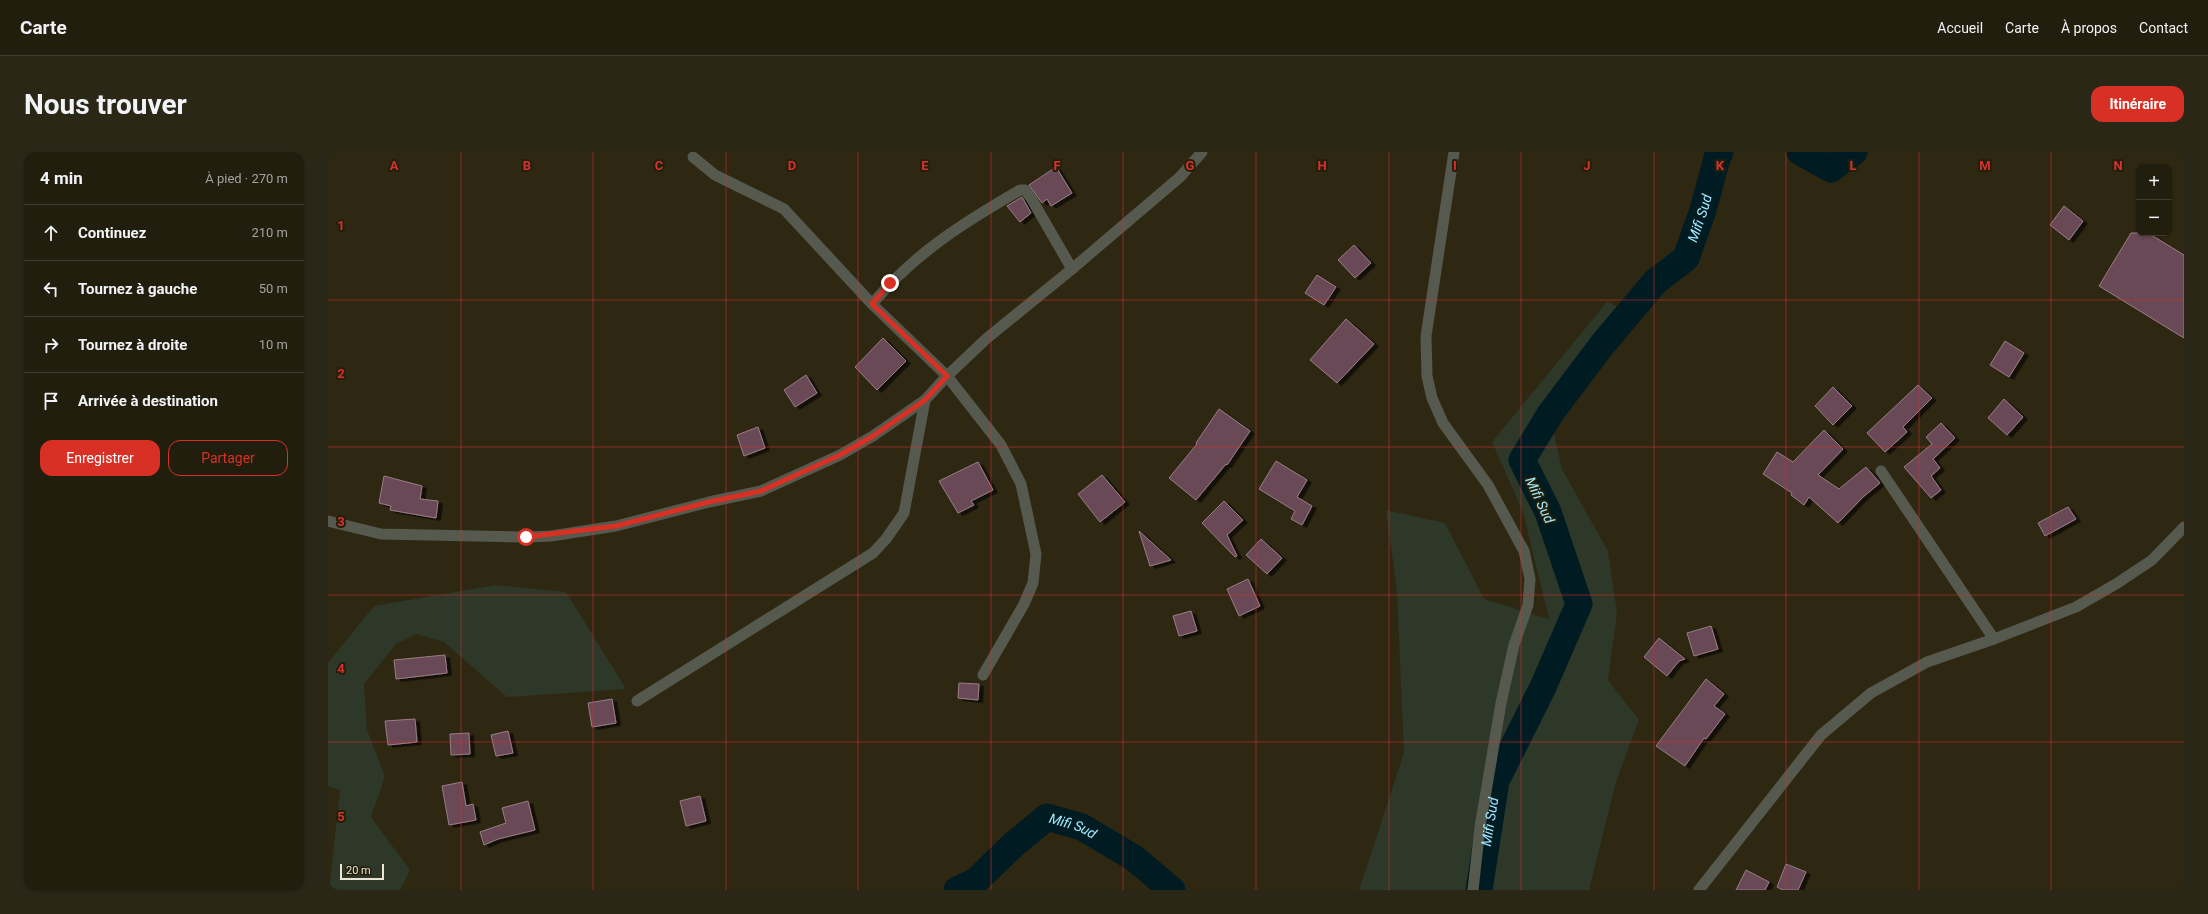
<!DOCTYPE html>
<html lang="fr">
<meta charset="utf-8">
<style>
:root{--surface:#221e0e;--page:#2a2717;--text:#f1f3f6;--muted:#a2a29e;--line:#3f3c2e;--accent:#d93025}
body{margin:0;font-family:Roboto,sans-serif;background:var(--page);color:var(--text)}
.controls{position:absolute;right:12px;top:12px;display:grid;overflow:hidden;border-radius:8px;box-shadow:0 1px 3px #0004}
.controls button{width:36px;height:36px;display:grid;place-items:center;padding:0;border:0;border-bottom:1px solid var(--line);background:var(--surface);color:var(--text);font:20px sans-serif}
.scale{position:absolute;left:12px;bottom:10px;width:44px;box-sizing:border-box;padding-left:4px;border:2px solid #e8e5d7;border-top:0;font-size:11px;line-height:14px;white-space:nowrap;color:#e8e5d7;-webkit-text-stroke:3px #241f08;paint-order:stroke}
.stop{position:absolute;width:12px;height:12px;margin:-9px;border:3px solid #d93025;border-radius:50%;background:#fff}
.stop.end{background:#d93025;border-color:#fff;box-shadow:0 1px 4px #0008}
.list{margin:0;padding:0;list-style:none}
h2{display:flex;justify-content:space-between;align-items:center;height:52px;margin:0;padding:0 16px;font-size:17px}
h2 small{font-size:13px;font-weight:400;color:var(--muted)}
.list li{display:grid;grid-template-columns:26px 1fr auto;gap:12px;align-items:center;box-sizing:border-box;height:56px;padding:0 16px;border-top:1px solid var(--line)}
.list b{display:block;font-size:15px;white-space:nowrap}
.list em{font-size:13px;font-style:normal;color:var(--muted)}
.actions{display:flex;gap:8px;padding:12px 16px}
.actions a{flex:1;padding:9px 0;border:1px solid var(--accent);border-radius:12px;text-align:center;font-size:14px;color:var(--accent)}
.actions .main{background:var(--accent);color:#fff}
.icon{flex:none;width:22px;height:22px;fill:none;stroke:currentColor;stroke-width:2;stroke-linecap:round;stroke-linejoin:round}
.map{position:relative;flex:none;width:1856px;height:738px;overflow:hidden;border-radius:12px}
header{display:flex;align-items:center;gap:24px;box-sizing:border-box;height:56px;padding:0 20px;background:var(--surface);border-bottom:1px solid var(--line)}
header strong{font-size:19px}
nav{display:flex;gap:22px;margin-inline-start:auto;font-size:14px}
.intro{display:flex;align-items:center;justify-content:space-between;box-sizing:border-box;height:96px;padding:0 24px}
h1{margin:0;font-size:28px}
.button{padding:10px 18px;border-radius:12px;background:var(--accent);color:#fff;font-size:14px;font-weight:700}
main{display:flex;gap:24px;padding:0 24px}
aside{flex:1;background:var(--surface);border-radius:12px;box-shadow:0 1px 3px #0004}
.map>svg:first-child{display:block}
.green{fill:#2d3828}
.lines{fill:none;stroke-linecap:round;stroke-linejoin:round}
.river{stroke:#001b22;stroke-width:27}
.building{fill:#674854;stroke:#997d88;filter:url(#shadow)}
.minor{stroke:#565a4e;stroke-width:11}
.tertiary{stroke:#565a4e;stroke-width:11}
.route{stroke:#d93025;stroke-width:5}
.grid{fill:none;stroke:#d73131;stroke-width:1;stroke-opacity:0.55}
.labels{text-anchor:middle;stroke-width:4;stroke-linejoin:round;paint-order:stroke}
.water-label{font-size:14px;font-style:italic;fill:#a2eafe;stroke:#241f08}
.grid-label{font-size:13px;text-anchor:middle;font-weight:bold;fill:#d73131;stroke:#241f08;stroke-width:4;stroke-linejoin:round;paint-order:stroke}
</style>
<header>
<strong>Carte</strong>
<nav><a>Accueil</a><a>Carte</a><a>À propos</a><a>Contact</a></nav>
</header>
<div class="intro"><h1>Nous trouver</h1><a class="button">Itinéraire</a></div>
<main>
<aside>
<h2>4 min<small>À pied · 270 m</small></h2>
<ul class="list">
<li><svg class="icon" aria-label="ahead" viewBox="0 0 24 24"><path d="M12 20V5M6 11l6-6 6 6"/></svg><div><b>Continuez</b></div><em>210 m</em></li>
<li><svg class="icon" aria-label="left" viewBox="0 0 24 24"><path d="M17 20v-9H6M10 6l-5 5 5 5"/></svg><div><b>Tournez à gauche</b></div><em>50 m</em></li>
<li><svg class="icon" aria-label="right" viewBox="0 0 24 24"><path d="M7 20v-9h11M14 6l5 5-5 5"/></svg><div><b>Tournez à droite</b></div><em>10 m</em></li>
<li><svg class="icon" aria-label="arrive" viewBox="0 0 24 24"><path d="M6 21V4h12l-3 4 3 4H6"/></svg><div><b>Arrivée à destination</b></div></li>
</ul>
<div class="actions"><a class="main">Enregistrer</a><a>Partager</a></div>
</aside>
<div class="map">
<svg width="1856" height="738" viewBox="0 0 1856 738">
<defs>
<filter id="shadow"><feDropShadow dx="4.5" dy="2.5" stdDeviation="0" flood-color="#0009"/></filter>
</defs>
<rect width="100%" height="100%" fill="#2e2812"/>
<!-- green -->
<g class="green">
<path d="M1279 150 1311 166 1224 273 1234 317 1280 399 1289 461 1280 528 1311 568 1288 630 1261 738H1031L1076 601 1069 439 1058 358 1117 371 1156 447 1221 467 1195 360 1164 290Z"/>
<path d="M168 433 238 440 298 537 179 545 116 490 89 482 68 492 36 532 39 578 57 624 43 665 82 718 72 738H1L12 638 0 634V511L46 454Z"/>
</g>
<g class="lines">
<!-- river -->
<g class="river">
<path d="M1472 0 1503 17 1526 0"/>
<path id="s1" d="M629 738 648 729 685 693 719 665 754 675 806 706 844 738"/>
<path id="s2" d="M1151 738 1168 629 1215 535 1251 452 1220 360 1194 308 1222 262 1274 193 1327 130 1358 106 1375 58 1389 6 1392 0"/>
</g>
</g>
<!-- building -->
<g class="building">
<path d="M728 15 744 41 723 54 719 47 714 51 701 33Z"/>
<path d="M694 45 703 61 692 70 679 54Z"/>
<path d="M1736 54 1755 69 1741 88 1722 73Z"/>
<path d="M1803 81H1820L1856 103V186L1771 134Z"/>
<path d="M1026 93 1043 111 1027 126 1010 108Z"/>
<path d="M989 123 1008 135 996 153 977 141Z"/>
<path d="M1018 167 1046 192 1009 231 982 208Z"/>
<path d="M555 186 578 209 549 238 527 215Z"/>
<path d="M1677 189 1696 201 1681 225 1662 213Z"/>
<path d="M478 223 489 241 467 255 456 238Z"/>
<path d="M1590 233 1604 246 1575 275 1579 280 1557 300 1539 281Z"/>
<path d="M1505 235 1524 254 1505 273 1487 254Z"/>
<path d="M1676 247 1695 265 1679 283 1660 266Z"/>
<path d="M891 257 922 279 899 313 898 312 868 348 841 326 869 292 868 291Z"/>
<path d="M1613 271 1627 286 1605 307 1612 316 1603 324 1613 338 1603 346 1576 315 1604 292 1598 285Z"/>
<path d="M430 275 437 296 416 304 409 283Z"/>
<path d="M1496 278 1515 297 1490 323 1511 337 1538 315 1552 331 1535 345 1510 371 1481 345 1476 353 1463 343 1464 341 1435 322 1449 300 1465 310Z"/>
<path d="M948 309 979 328 969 345 984 354 974 373 963 367 967 359 931 337Z"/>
<path d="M650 310 665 338 643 349 646 353 630 361 611 329Z"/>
<path d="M774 323 797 350 772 370 750 342Z"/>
<path d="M56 324 94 334 92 347 110 349 108 366 62 358 63 354 51 351Z"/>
<path d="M896 349 915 368 899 383 909 404 907 405 874 371Z"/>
<path d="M1740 355 1748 367 1717 384 1710 371Z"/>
<path d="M811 379 843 408 822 414Z"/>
<path d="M933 387 954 406 939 422 918 403Z"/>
<path d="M920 427 932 454 911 464 899 437Z"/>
<path d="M863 459 869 479 851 484 845 464Z"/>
<path d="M1383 474 1390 497 1366 504 1359 481Z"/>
<path d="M1331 486 1357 507 1351 509 1339 524 1316 505Z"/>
<path d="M117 503 119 521 68 527 66 508Z"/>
<path d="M1378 527 1396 542 1386 554 1397 562 1378 587 1376 586 1357 614 1328 594Z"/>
<path d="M631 531 651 532 650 548 630 546Z"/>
<path d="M284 547 288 571 264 575 260 551Z"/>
<path d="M87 567 89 590 60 593 57 569Z"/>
<path d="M180 579 185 601 168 604 163 583Z"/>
<path d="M141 581 142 602 123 603 122 582Z"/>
<path d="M134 630 138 654 145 652 148 668 121 673 114 634Z"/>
<path d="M372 644 378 669 358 674 352 649Z"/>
<path d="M200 649 207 678 170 687 156 693 152 680 178 671 174 656Z"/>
<path d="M1458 712 1478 720 1470 738H1455L1449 735Z"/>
<path d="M1418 718 1441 730 1437 738H1408Z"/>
</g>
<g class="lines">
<!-- minor -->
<g class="minor">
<path d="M365 5 387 23 456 57 544 152 619 224 673 293 693 332 708 402 705 431 696 452 655 523"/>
<path d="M544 152C587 101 635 71 692 38H697L703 46 744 117"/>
<path d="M1553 319 1666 487"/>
<path d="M0 369 53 382 198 385 223 384 288 374 381 350 433 339 512 303 545 284 597 248 619 224 658 187 744 117 852 25 874 0"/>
<path d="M309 549 545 401 558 387 576 361 597 248"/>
<path d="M1371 738 1493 583 1543 541 1599 510 1666 487 1748 455 1788 432 1824 408 1856 375"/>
</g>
<!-- tertiary -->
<path class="tertiary" d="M1126 0 1098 184 1099 224 1104 246 1115 271 1160 333 1196 399 1202 427 1200 453 1186 493 1173 551 1152 675 1145 738"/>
</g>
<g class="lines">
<!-- route -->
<path class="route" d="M198 385 288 374 381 350 433 339 512 303 545 284 597 248 619 224 544 152 562 131"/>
</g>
<!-- grid -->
<path class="grid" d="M133 0V738M265 0V738M398 0V738M530 0V738M663 0V738M795 0V738M928 0V738M1061 0V738M1193 0V738M1326 0V738M1458 0V738M1591 0V738M1723 0V738M0 148H1856M0 295H1856M0 443H1856M0 590H1856"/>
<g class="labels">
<!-- water labels -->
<g class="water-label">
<text dy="5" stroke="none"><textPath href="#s2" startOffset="765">Mifi Sud</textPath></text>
<text transform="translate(1212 348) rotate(65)" y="5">Mifi Sud</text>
<text dy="5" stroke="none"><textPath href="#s2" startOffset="69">Mifi Sud</textPath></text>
<text dy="5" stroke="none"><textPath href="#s1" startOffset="144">Mifi Sud</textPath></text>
</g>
</g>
<g class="grid-label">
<text x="66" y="18">A</text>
<text x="199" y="18">B</text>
<text x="331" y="18">C</text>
<text x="464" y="18">D</text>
<text x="597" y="18">E</text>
<text x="729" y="18">F</text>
<text x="862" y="18">G</text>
<text x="994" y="18">H</text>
<text x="1127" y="18">I</text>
<text x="1259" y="18">J</text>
<text x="1392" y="18">K</text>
<text x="1525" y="18">L</text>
<text x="1657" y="18">M</text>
<text x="1790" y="18">N</text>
<text x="13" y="78">1</text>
<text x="13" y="226">2</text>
<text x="13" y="374">3</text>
<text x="13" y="521">4</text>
<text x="13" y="669">5</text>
</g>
</svg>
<div class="controls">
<button>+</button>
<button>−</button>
</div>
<div class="scale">20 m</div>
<div class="stop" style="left:198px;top:385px"></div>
<div class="stop end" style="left:562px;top:131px"></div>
</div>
</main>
